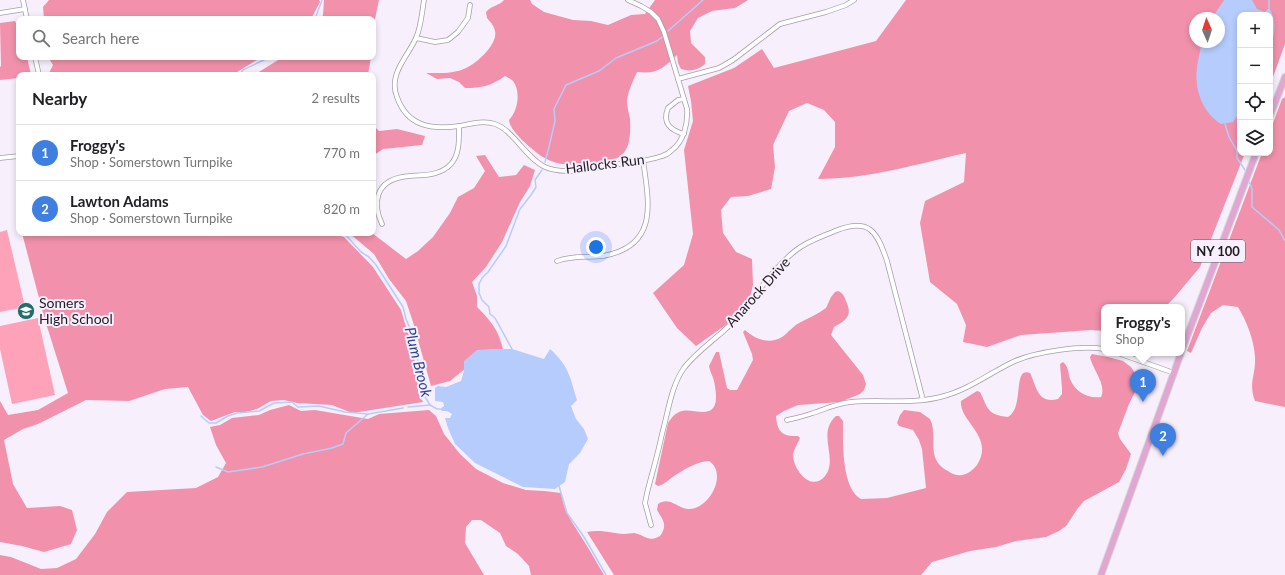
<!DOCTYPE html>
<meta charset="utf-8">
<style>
:root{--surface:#fff;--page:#f6f6f6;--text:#202124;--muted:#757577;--line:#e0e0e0;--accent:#7c3aed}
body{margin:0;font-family:Lato,sans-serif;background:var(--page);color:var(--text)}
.controls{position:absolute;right:12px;top:12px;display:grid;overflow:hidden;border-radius:8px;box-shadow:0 2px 6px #0003}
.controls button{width:36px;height:36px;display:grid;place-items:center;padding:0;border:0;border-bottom:1px solid var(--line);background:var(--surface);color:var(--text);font:20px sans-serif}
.compass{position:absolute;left:1189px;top:12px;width:36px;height:36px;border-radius:50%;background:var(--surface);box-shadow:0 2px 6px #0003;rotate:357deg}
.you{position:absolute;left:596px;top:247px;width:14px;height:14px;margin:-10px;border:3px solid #fff;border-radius:50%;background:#1a73e8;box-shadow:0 0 0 6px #1a73e833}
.badge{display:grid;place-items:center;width:26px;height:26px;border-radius:50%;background:var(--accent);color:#fff;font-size:13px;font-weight:700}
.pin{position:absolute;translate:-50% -33px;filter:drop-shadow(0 1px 2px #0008)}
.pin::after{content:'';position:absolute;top:21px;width:14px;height:12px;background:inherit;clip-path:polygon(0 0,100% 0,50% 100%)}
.popup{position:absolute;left:1101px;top:304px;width:84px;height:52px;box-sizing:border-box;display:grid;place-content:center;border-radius:8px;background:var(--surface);filter:drop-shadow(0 1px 3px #0005);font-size:13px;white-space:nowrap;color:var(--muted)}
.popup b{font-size:15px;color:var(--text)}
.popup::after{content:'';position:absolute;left:50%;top:100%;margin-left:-8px;border:8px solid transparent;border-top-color:var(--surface)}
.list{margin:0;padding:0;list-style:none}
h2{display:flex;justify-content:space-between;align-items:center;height:52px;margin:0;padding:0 16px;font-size:17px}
h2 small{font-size:13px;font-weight:400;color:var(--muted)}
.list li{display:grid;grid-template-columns:26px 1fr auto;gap:12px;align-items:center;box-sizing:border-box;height:56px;padding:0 16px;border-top:1px solid var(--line)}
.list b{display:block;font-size:15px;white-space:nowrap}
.list p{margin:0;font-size:13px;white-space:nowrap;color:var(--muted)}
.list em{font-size:13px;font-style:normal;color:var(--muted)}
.icon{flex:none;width:22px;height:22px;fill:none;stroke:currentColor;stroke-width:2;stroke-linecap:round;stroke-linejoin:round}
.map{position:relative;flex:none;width:1285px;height:575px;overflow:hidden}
.search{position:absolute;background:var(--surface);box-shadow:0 2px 6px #0003;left:16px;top:16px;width:360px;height:44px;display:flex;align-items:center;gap:10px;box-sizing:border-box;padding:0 14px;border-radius:8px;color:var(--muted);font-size:15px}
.panel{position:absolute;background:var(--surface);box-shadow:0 2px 6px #0003;left:16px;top:72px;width:360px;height:164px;border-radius:8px}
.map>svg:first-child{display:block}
.green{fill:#fea2ba}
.forest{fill:#f191ab;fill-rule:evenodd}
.water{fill:#b6ccfc}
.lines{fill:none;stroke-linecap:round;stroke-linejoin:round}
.stream{stroke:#b6ccfc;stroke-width:1.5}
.minor-casing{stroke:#a69daa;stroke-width:5.5}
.primary-casing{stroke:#d7d6d7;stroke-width:8}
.minor{stroke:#fff;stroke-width:4}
.primary{stroke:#e1a6d1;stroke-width:6}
.labels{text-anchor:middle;stroke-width:4;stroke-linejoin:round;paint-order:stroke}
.shield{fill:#f8effd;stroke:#605b63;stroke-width:1}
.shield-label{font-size:13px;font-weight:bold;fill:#1f1c21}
.street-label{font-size:14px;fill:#1f1c21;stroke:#f8effd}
.poi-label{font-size:14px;fill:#1f1c21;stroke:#f8effd;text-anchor:start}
.water-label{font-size:15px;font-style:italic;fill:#26449d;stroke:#f8effd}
</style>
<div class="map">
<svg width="1285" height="575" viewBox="0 0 1285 575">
<rect width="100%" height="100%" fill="#f8effd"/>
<!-- green -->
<g class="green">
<path d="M7 230 25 307 0 312V232Z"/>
<path d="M38 318 55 395 12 404 0 349V326Z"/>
</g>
<!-- forest -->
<g class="forest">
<path d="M49 0H319L320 2 311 19H44L43 7Z"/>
<path d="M324 0H379L374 24 373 38V19H321L323 15Z"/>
<path d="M504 0H530L532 4 544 12 573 20 591 21 608 25 631 15 645 14 655 0H748L735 8 712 11 698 18 690 31 691 43 705 57V64C698 70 690 72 681 69L678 63 677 55C662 69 658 74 637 72 633 81 628 91 627 101 627 107 629 113 630 119 632 155 622 162 588 164 570 165 557 166 541 156 532 149 510 132 509 120 518 111 521 91 513 81 511 79 507 77 505 76 491 86 482 88 465 88L459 82 450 78 437 79 426 73C439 73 454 74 466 68 477 63 498 44 495 31 494 25 490 22 487 18L486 12C492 5 499 6 504 0Z"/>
<path d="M906 0H1285V44L1270 85V15H1240V153H1245L1200 267 1174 298 1165 307H1104V331L1091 330 1021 335 987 347 963 342 966 325 957 304 930 282 920 223 925 201 964 182 966 153C917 164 868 179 818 179L835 147V122L824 110 807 103 789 111 773 145 775 167 771 189 748 196 731 197 721 210 723 233 736 252 752 259 753 285 750 297 727 324 696 346 677 328 653 293 684 265 693 234 684 150 693 121 691 101 688 86 734 68 762 49 774 68 876 41ZM1195 18H1219V42H1195Z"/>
<path d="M15 21 19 29V57H27L31 75H19V78L0 80V67L1 66 0 23Z"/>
<path d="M48 57H262L237 72V75H48L53 65Z"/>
<path d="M283 57H371L368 75H254Z"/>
<path d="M1285 97V407L1255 401C1248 383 1256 375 1255 357 1254 340 1247 322 1238 307L1223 305 1211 313 1202 328 1191 353 1187 351 1262 153H1270V131L1282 99Z"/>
<path d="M373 125 379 131 397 129 425 136 422 145 383 149 373 156Z"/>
<path d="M485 155 499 177 516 175 524 165 535 170 530 186 520 202 502 242 486 267 472 282 477 296V307C491 321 498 329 503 349L466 368 450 381 431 386 413 322 406 301 389 279 374 254 349 233H372L406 259 418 251 433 237 450 213 458 197 474 188 485 171 476 156Z"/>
<path d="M22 233H329L344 237 373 267 401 310 406 327 413 341 414 358 418 374V392L423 402 352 413 332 405 297 403 284 400 271 401 257 409 246 412H235L211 421 203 415 188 387 165 389 129 401 86 400 38 424 23 429 4 440 13 484 27 508 60 506 72 510 77 530 71 544 44 552 22 546 0 542V401L8 415 38 410 68 393 44 317Z"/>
<path d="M838 291C843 293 844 296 846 301 853 316 846 320 834 327L831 335 863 375 866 384 864 390 860 394 840 402 798 405 784 411 776 416C777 431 782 437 798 436L800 438C798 443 794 449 793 455 793 469 811 493 825 476 839 458 816 434 836 416H839L843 421C843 441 841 488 861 499L887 498 926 488 922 449 919 440 913 430 899 426 897 423 900 415 904 410 920 412 930 419C939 437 924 458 948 471 952 474 957 476 962 475 968 474 973 470 977 465 995 436 959 422 961 401L977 391 980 392C988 408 987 415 1008 417 1025 407 1012 366 1030 373 1037 387 1037 404 1058 399L1062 394V388L1060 364 1063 362C1069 367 1068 373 1070 379 1075 392 1088 399 1101 397 1107 384 1092 369 1090 357L1092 354 1108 357 1123 361 1131 367 1138 378 1137 388 1129 404 1118 433 1120 439 1131 454 1126 469 1119 482 1084 501 1078 508 1066 526 1059 531 1046 537 1016 541 996 547 970 551 932 562 921 575H614L587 532C602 529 610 533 624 534 627 534 631 533 634 533 646 535 647 543 660 536 668 525 663 520 657 510L658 504C669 496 677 508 688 509 703 510 717 491 717 477 717 470 715 465 709 461 698 461 683 470 674 476 668 480 665 484 658 486L655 484 668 423C672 417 675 413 682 411 694 408 716 421 716 397 716 392 715 386 714 381 713 376 710 372 709 366L716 352H719L727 388 730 390H737L753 360 752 354 743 332 745 330C755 339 769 345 782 337 788 333 792 327 799 323 808 318 818 314 826 308L831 297 835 292Z"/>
<path d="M289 405 301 411 315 410 368 419 379 414 429 410 436 416 444 434 460 454 476 469 503 483 526 490 544 491 561 493C564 512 571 520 580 535 589 548 596 562 604 575H531L529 566 518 554 506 546 500 533 481 520H472L466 527 465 543 484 575H0V555L11 557 41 569 57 568 76 559 95 534 107 512 127 492 196 488 218 477 226 463 216 445 210 427 220 425 232 418 259 415 270 410Z"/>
</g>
<!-- water -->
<g class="water">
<path d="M1224 0H1252L1257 9 1265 12 1269 8C1278 22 1274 36 1270 50V15H1240V112L1233 122 1221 124C1202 112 1194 89 1197 67 1198 59 1201 50 1201 42H1219V18H1212Z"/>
<path d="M492 349H512L544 359 550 349C569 366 570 377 577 400L571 406 576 419 584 429 588 439 580 453 569 464 565 482 555 489 523 487 475 463 455 444 448 428 445 418H450L452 414 447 411H442L440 409 444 406 443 402 435 401V388L438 386 446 387 461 381 464 371V361L477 350Z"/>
</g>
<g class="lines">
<!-- stream -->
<g class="stream">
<path d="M1269 0V8"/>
<path d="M315 19 322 0"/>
<path d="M668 31 703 0"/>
<path d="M239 75 243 70 270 57"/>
<path d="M1225 124 1229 137 1237 151V158L1245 170"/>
<path d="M545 162 549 147 555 121 554 109 566 85 599 71 616 58 657 41 662 37"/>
<path d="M1249 181 1252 189V207L1279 230 1285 241"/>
<path d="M344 233 361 252 369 257 376 265 403 307 406 319 415 340 419 371 424 395 430 405 437 409H440"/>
<path d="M512 349 495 318 490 314 489 307 482 300 479 293V284L482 278 488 272 506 246 520 209 531 195 536 187 535 180 542 170"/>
<path d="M408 407 430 405"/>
<path d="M201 416 209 423H216L228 416 237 413 259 411 274 403 292 402 298 407 319 406 345 412 368 414"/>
<path d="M216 467 228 472 262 467 303 454 332 448 343 444 346 433 368 414 403 408"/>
<path d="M559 486 567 513 584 537 606 575"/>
</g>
<defs>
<g id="minor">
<path d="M23 0 27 19"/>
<path d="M424 0C422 12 421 27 416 38 407 58 388 74 397 97 407 126 431 130 459 126 470 124 483 120 495 124 513 130 526 158 545 167 564 176 600 167 620 164 634 162 649 161 662 156 666 155 670 152 672 150 684 141 688 123 687 109L664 32 658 19 651 12 641 6 628 0"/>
<path d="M0 13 25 9"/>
<path d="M416 38 435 42 448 40 458 32 468 18 470 5"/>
<path d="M35 57 39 75"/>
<path d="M678 79 719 68 733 60 780 24 826 12 846 5 854 0"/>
<path d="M684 134C670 130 662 123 668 108L678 100 684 99"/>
<path d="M0 158 19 156"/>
<path d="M382 224C372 203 376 182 402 177 419 174 438 178 451 164 460 154 459 138 459 126"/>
<path d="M557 261C575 255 586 258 603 256 659 246 649 203 643 160"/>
<path d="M1118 353 1174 373"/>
<path d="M787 420C796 418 805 416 813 413 825 409 838 403 851 402 882 399 913 405 944 396 970 389 991 372 1015 361 1036 352 1081 345 1104 349"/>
<path d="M651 525 645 503 647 493C652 473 658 454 662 434 668 413 671 386 684 368 697 351 716 339 731 324 753 301 770 271 795 251 807 241 821 237 835 231 869 217 877 231 887 261L923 400"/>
</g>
<g id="primary">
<path d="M1270 116 1285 77"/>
<path d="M1182 350 1256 153"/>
<path d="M1101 575 1181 353"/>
</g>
</defs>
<!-- minor casing -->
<use href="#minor" class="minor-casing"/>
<!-- primary casing -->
<use href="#primary" class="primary-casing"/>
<!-- minor -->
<use href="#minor" class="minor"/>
<!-- primary -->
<use href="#primary" class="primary"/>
</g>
<!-- icons -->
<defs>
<symbol id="school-disc" viewBox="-11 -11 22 22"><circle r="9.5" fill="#236e6d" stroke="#f8effd"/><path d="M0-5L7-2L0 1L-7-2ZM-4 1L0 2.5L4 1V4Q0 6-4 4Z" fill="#fff"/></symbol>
</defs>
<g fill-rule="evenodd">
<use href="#school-disc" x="16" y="301" width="20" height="20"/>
</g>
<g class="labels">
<!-- shield labels -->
<rect class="shield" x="1191" y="240" width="54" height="22" rx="3"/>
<g class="shield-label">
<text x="1218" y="256">NY 100</text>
</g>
<!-- street labels -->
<g class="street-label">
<text transform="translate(605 164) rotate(-7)" y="5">Hallocks Run</text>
<text transform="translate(758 292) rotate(-48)" y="5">Anarock Drive</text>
</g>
<!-- poi labels -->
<g class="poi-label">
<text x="39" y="308">Somers<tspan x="39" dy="16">High School</tspan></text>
</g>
<!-- water labels -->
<g class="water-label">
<text transform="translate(418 362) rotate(76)" y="5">Plum Brook</text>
</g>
</g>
</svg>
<div class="controls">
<button>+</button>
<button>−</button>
<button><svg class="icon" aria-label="locate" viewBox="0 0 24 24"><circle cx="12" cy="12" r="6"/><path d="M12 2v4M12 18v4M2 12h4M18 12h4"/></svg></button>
<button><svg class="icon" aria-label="layers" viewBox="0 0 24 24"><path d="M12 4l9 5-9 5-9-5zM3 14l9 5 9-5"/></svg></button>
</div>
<svg class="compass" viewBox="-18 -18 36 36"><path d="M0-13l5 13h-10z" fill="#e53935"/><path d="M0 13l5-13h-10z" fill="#757577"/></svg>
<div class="you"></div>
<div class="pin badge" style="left:1143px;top:402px;background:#3f7fe0">1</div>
<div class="popup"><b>Froggy's</b>Shop</div>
<div class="pin badge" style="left:1163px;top:456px;background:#3f7fe0">2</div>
<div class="search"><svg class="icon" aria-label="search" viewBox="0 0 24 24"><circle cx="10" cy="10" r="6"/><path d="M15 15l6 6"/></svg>Search here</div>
<section class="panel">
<h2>Nearby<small>2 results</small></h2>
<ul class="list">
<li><span class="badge" style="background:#3f7fe0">1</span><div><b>Froggy's</b><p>Shop · Somerstown Turnpike</p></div><em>770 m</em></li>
<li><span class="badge" style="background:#3f7fe0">2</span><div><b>Lawton Adams</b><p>Shop · Somerstown Turnpike</p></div><em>820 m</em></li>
</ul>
</section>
</div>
